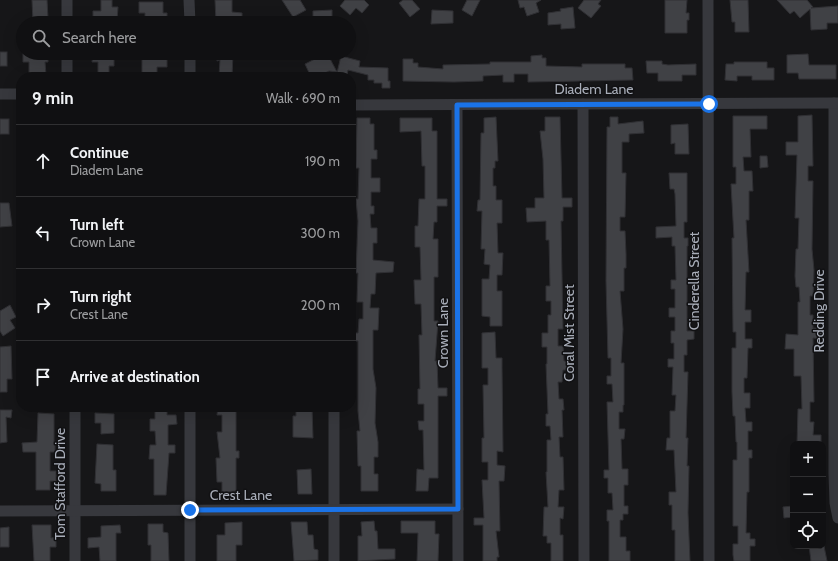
<!DOCTYPE html>
<meta charset="utf-8">
<style>
:root{--surface:#101012;--page:#1e1e20;--text:#f1f3f6;--muted:#9c9d9f;--line:#303032}
body{margin:0;font-family:Cabin,sans-serif;background:var(--page);color:var(--text)}
.controls{position:absolute;right:12px;bottom:12px;display:grid;overflow:hidden;border-radius:8px;box-shadow:0 4px 16px #0002}
.controls button{width:36px;height:36px;display:grid;place-items:center;padding:0;border:0;border-bottom:1px solid var(--line);background:var(--surface);color:var(--text);font:20px sans-serif}
.stop{position:absolute;width:12px;height:12px;margin:-9px;border:3px solid #1a73e8;border-radius:50%;background:#fff}
.stop.end{background:#1a73e8;border-color:#fff;box-shadow:0 1px 4px #0008}
.list{margin:0;padding:0;list-style:none}
h2{display:flex;justify-content:space-between;align-items:center;height:52px;margin:0;padding:0 16px;font-size:17px}
h2 small{font-size:13px;font-weight:400;color:var(--muted)}
.list li{display:grid;grid-template-columns:26px 1fr auto;gap:12px;align-items:center;box-sizing:border-box;height:72px;padding:0 16px;border-top:1px solid var(--line)}
.list b{display:block;font-size:15px;white-space:nowrap}
.list p{margin:0;font-size:13px;white-space:nowrap;color:var(--muted)}
.list em{font-size:13px;font-style:normal;color:var(--muted)}
.icon{flex:none;width:22px;height:22px;fill:none;stroke:currentColor;stroke-width:2;stroke-linecap:round;stroke-linejoin:round}
.map{position:relative;flex:none;width:838px;height:561px;overflow:hidden}
.search{position:absolute;background:var(--surface);box-shadow:0 4px 16px #0002;left:16px;top:16px;width:340px;height:44px;display:flex;align-items:center;gap:10px;box-sizing:border-box;padding:0 14px;border-radius:22px;color:var(--muted);font-size:15px}
.panel{position:absolute;background:var(--surface);box-shadow:0 4px 16px #0002;left:16px;top:72px;width:340px;height:340px;border-radius:16px}
.map>svg:first-child{display:block}
.building{fill:#404145;stroke:#303034}
.lines{fill:none;stroke-linecap:round;stroke-linejoin:round}
.minor{stroke:#37383d;stroke-width:11}
.route{stroke:#1a73e8;stroke-width:5}
.labels{text-anchor:middle;stroke-width:3;stroke-linejoin:round;paint-order:stroke}
.street-label{font-size:14px;fill:#a8adb8;stroke:#111113}
</style>
<div class="map">
<svg width="838" height="561" viewBox="0 0 838 561">
<rect width="100%" height="100%" fill="#161618"/>
<!-- building -->
<g class="building">
<path d="M32 0H47L48 18 42 19V23H33Z"/>
<path d="M101 0H112V7H118L117 21 93 20V11H101Z"/>
<path d="M215 0H232V12L242 13V23H216Z"/>
<path d="M282 0H300L306 10 293 17Z"/>
<path d="M345 0H364L369 5 362 13 356 8 350 15 340 6Z"/>
<path d="M403 0H412L420 9 410 17 399 3Z"/>
<path d="M467 0H480L472 16 462 10Z"/>
<path d="M518 0H541L536 3 539 12 527 16 524 7 520 8Z"/>
<path d="M584 0H601L598 4 601 6 591 18 578 8Z"/>
<path d="M665 0H687L686 13H689V20H687V33H665Z"/>
<path d="M730 0H748L749 32H735V22H732Z"/>
<path d="M777 0H807L813 7 811 8 838 6V23H827V29L811 30 810 9 800 18 794 11 790 14Z"/>
<path d="M139 2H163V13H167V23H145V13H139Z"/>
<path d="M573 7 575 28 561 29V24L548 25V13L561 11 560 9Z"/>
<path d="M332 10V23H313V11Z"/>
<path d="M432 10 453 11V23L431 24Z"/>
<rect x="0" y="52" width="7" height="14"/>
<path d="M23 53H48V62H45L46 75 29 76V62H23Z"/>
<path d="M93 53H114V66H109V77H98V62H92Z"/>
<path d="M217 53H233L232 77H219L220 60 217 61Z"/>
<path d="M327 53 337 72 329 71 317 77H311L305 64Z"/>
<path d="M808 54 809 65H836V79H799L798 73H787V55Z"/>
<path d="M542 55V58H546V66L582 67V64H625V68H632L633 80 528 82V74H514V82H503V75L483 76V81L454 82 403 81V59H413V63H418V67L443 69V65L490 64V62H531V56Z"/>
<path d="M142 56 167 57V67H157V77H142Z"/>
<path d="M341 56 360 61 359 67 388 68V81H390V88H382V83H374V80H368V75L348 70 347 75 337 73Z"/>
<path d="M646 61H662V64L668 65 696 64V75H682V81H658V73H647Z"/>
<path d="M734 62H767V68H774V80H752V76H737V81L725 80 726 64H734Z"/>
<path d="M812 115 813 166H808V181H813L812 249 814 270 813 296H810V315H813V328H824V339L813 338 814 402H810V422H814L813 435H821V442L797 444 798 409H802L801 376H794V349H785L786 334 798 335V302H800L799 287H796L795 276 796 249H798L799 218H795L797 155H786V142H798V116Z"/>
<path d="M733 116H767V129H750L751 157H743L744 171H752L753 191H749V220H746L749 272H746L745 310H751V322H745V339H752V348H748L747 378H744V393H750V408H745L746 422H752V431H748V450H752V458H749V492H747L746 533H750V539H755V546H750V561H734L733 555V544H738V526H733V460H737V442H736L735 416H733L732 392V348H736V332H733L732 238H734L731 184H736V167H733Z"/>
<path d="M496 117 498 161H495V168H493V186H496V200H502V223H497L498 253H503L502 275H497V291H502V326H490V317L482 316V279H489L490 265 484 264 485 249H481L482 211H477L478 200H480L481 133H484V118Z"/>
<path d="M545 117H560L562 198H572V207H563V221H561L563 329H558V346H563L564 361H571V370H563L562 382H558L559 399H563L564 410H562L563 437H559L560 457H563L564 490H559L558 507H564L563 519 560 518V535H563V561H551V543H547V536H543L544 507H548L546 472H547V440H551L550 426H546V414H548L546 364H547V347H542V333H548V315H551V301H546V286H550L549 240H546V221L527 222 526 208H535V198H544L543 159 540 131H545Z"/>
<path d="M610 117H618V124L643 121 644 133 629 134V142H622V173H626L625 217H620V231H625L626 254V268H624V291H620L623 329 621 363H624V405H623V412H619V429H625L624 439H621L622 469H628V485H624V506H628V514H623V520H620V537H626V551H630V561H609V521H607V510H613L612 493H608V478H604V470H609L607 402H613L612 384H607V376H611V358H608L606 281 607 127H610Z"/>
<path d="M357 118H370V124H374V150H377V159H371V178H380V192H371V206H374V214H370L371 228H377V243H373V260L394 262 393 272 376 273 375 294H371L370 308H379L378 330H373V369L376 388 375 423 378 442V457H374V474H378V491H361V466H358L357 431H360L358 411V341H351V333H358L359 319H363V302H357L358 273H356L358 221 356 199H358L359 168H356Z"/>
<path d="M400 118H432V131H437V199H447V206H437V222H434L433 239H438V277H434V321H438L435 361H437L438 388H447V396H438V478H429L428 491H416L417 469 424 470 423 430H419L418 421H424V404H418V389H420L419 335H422L421 304H415L414 280H421L420 247H415V226H418L419 199H425V166H422L421 131 400 132Z"/>
<rect x="0" y="119" width="9" height="15"/>
<path d="M688 124 689 154H675V143L671 144V125Z"/>
<path d="M760 156H767L768 167 760 168Z"/>
<path d="M669 173H687V222H684V238H688V246H687V331H694V339L687 340V355H684V372H688L686 438H688L687 466H689L688 513 690 561H675V530H672V505H669V492H676L674 450H666L667 438H670V411H675L676 395H672L673 367H668V359H674V343H671V331H675V317H669V308H675V289H671V280H676L675 246H672V237L656 238V227L676 226 675 194 674 189H670Z"/>
<path d="M0 203H9L12 226 0 227Z"/>
<path d="M10 305 16 317 10 320 15 328 3 336 0 331V311Z"/>
<path d="M495 332 496 358H502V367L503 452 497 451V465L505 466 504 481H499L500 531H496L499 557H497V561H483V525H474V518H484L482 480H488V462H482V438H484L483 385H488V368H482V333Z"/>
<path d="M11 346 12 379H7V392H0V347Z"/>
<path d="M155 407H167V415H176L177 424 168 425V445H175V453H169L166 495H154V459H149L150 445H156L155 431H150V419H155Z"/>
<path d="M218 407H236V451H239V458H236V491L222 492V482H217L216 458H220L217 432H222V415H217Z"/>
<path d="M296 407H312L313 438 293 437V416H296Z"/>
<path d="M0 410H12L11 418 6 417 7 442 0 443Z"/>
<path d="M38 413 54 414V442H55V452H50V471H56V481H50V490H36V452H23L22 443 37 442Z"/>
<path d="M95 413 114 414V433L101 434V423H95Z"/>
<path d="M97 444 113 445V470H116V491H101V484L95 483Z"/>
<path d="M311 469 312 494H298L297 470Z"/>
<path d="M793 506V517L784 518 783 507Z"/>
<path d="M374 521 375 531H377L378 549H395V559L358 561V536H362L361 522Z"/>
<path d="M401 521H435V534H439L438 561H417L418 533H401Z"/>
<path d="M242 522V545H236V561H217V535H225V523Z"/>
<path d="M291 522H307L308 535H313L314 549 318 550V560L294 561Z"/>
<path d="M148 524H163V532L168 533 169 561H151V545H148Z"/>
<path d="M32 525H51V538L56 537V547H50V561H34Z"/>
<path d="M120 525 121 533H116V561H100L99 547 88 548V538L101 537V526Z"/>
<path d="M9 527V547H0V528Z"/>
<path d="M809 546H824L827 561H811Z"/>
</g>
<g class="lines">
<!-- minor -->
<g class="minor">
<path d="M189 0 190 23"/>
<path d="M708 0 709 561"/>
<path d="M67 23V0"/>
<path d="M190 53V77"/>
<path d="M67 77V53"/>
<path d="M0 94H21"/>
<path d="M834 103V474L835 503 838 518"/>
<path d="M583 104 584 561"/>
<path d="M351 105 838 103"/>
<path d="M457 105 458 561"/>
<path d="M75 407V561"/>
<path d="M190 407V561"/>
<path d="M334 407V561"/>
<path d="M0 511 458 509"/>
</g>
</g>
<g class="lines">
<!-- route -->
<path class="route" d="M190 510 458 509 457 105 709 104"/>
</g>
<g class="labels">
<!-- street labels -->
<g class="street-label">
<text x="594" y="94">Diadem Lane</text>
<text transform="translate(694 281) rotate(-90)" y="5">Cinderella Street</text>
<text transform="translate(819 311) rotate(-90)" y="5">Redding Drive</text>
<text transform="translate(443 333) rotate(-90)" y="5">Crown Lane</text>
<text transform="translate(569 333) rotate(-90)" y="5">Coral Mist Street</text>
<text transform="translate(60 484) rotate(-90)" y="5">Tom Stafford Drive</text>
<text x="241" y="500">Crest Lane</text>
</g>
</g>
</svg>
<div class="controls">
<button>+</button>
<button>−</button>
<button><svg class="icon" aria-label="locate" viewBox="0 0 24 24"><circle cx="12" cy="12" r="6"/><path d="M12 2v4M12 18v4M2 12h4M18 12h4"/></svg></button>
</div>
<div class="stop" style="left:709px;top:104px"></div>
<div class="stop end" style="left:190px;top:510px"></div>
<div class="search"><svg class="icon" aria-label="search" viewBox="0 0 24 24"><circle cx="10" cy="10" r="6"/><path d="M15 15l6 6"/></svg>Search here</div>
<section class="panel">
<h2>9 min<small>Walk · 690 m</small></h2>
<ul class="list">
<li><svg class="icon" aria-label="ahead" viewBox="0 0 24 24"><path d="M12 20V5M6 11l6-6 6 6"/></svg><div><b>Continue</b><p>Diadem Lane</p></div><em>190 m</em></li>
<li><svg class="icon" aria-label="left" viewBox="0 0 24 24"><path d="M17 20v-9H6M10 6l-5 5 5 5"/></svg><div><b>Turn left</b><p>Crown Lane</p></div><em>300 m</em></li>
<li><svg class="icon" aria-label="right" viewBox="0 0 24 24"><path d="M7 20v-9h11M14 6l5 5-5 5"/></svg><div><b>Turn right</b><p>Crest Lane</p></div><em>200 m</em></li>
<li><svg class="icon" aria-label="arrive" viewBox="0 0 24 24"><path d="M6 21V4h12l-3 4 3 4H6"/></svg><div><b>Arrive at destination</b></div></li>
</ul>
</section>
</div>
